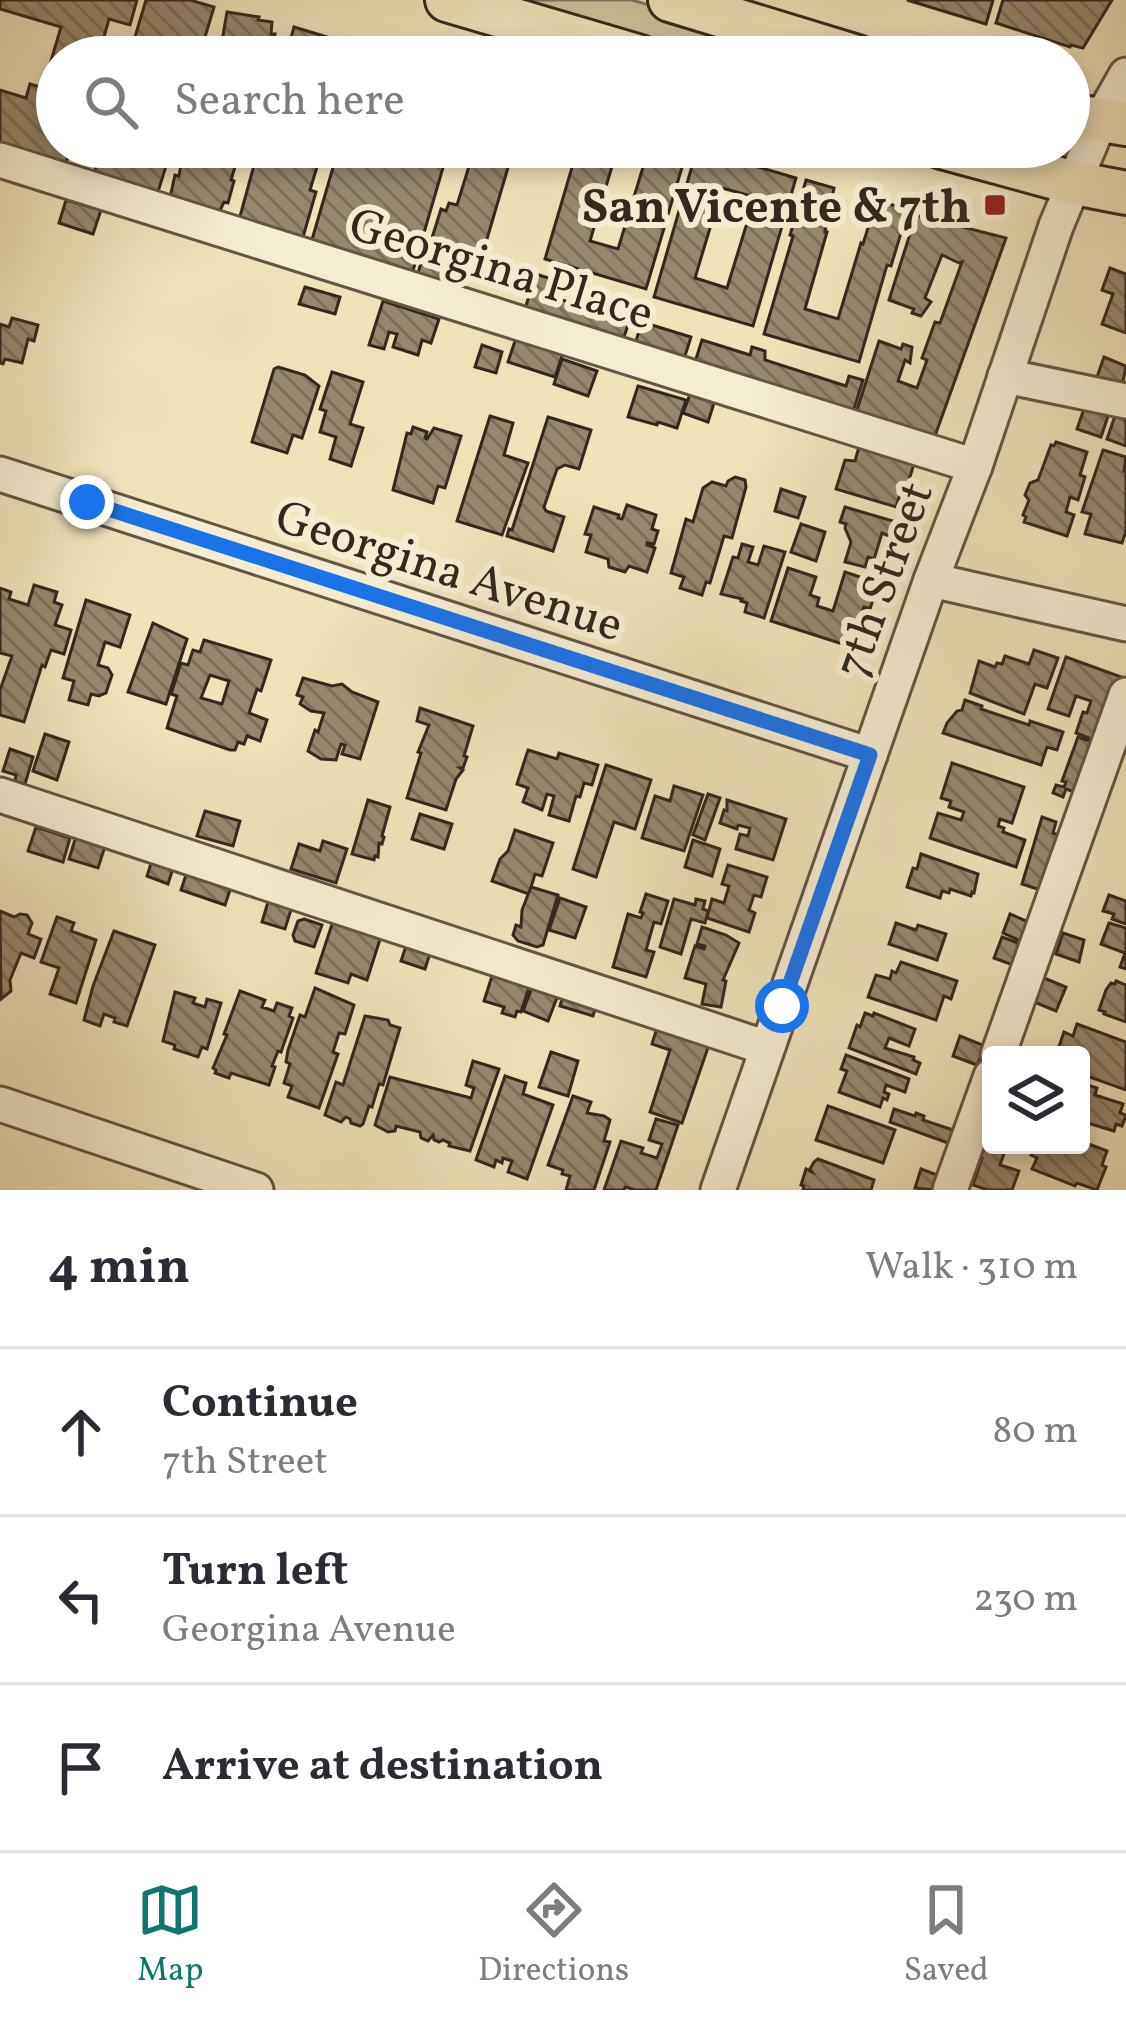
<!DOCTYPE html>
<meta charset="utf-8">
<style>
:root{--surface:#fff;--page:#f2f2f3;--text:#2b2b33;--muted:#7c7c81;--line:#e1e1e2;--accent:#0f766e}
body{margin:0;font-family:Vollkorn,serif;background:var(--page);color:var(--text)}
.controls{position:absolute;right:36px;bottom:36px;display:grid;overflow:hidden;border-radius:12px;box-shadow:0 6px 18px #0003}
.controls button{width:108px;height:108px;display:grid;place-items:center;padding:0;border:0;border-bottom:3px solid var(--line);background:var(--surface);color:var(--text);font:60px sans-serif}
.stop{position:absolute;width:36px;height:36px;margin:-27px;border:9px solid #1a73e8;border-radius:50%;background:#fff}
.stop.end{background:#1a73e8;border-color:#fff;box-shadow:0 3px 12px #0008}
.list{margin:0;padding:0;list-style:none}
h2{display:flex;justify-content:space-between;align-items:center;height:156px;margin:0;padding:0 48px;font-size:51px}
h2 small{font-size:39px;font-weight:400;color:var(--muted)}
.list li{display:grid;grid-template-columns:78px 1fr auto;gap:36px;align-items:center;box-sizing:border-box;height:168px;padding:0 48px;border-top:3px solid var(--line)}
.list b{display:block;font-size:45px;white-space:nowrap}
.list p{margin:0;font-size:39px;white-space:nowrap;color:var(--muted)}
.list em{font-size:39px;font-style:normal;color:var(--muted)}
.icon{flex:none;width:66px;height:66px;fill:none;stroke:currentColor;stroke-width:2;stroke-linecap:round;stroke-linejoin:round}
.map{position:relative;flex:none;width:1126px;height:1190px;overflow:hidden}
.search{position:absolute;background:var(--surface);box-shadow:0 6px 18px #0003;left:36px;right:36px;top:36px;height:132px;display:flex;align-items:center;gap:30px;box-sizing:border-box;padding:0 42px;border-radius:66px;color:var(--muted);font-size:45px}
.sheet{height:660px;background:var(--surface)}
nav{display:flex;justify-content:space-around;align-items:center;box-sizing:border-box;height:168px;border-top:3px solid var(--line);background:var(--surface);font-size:33px;color:var(--muted)}
nav a{display:grid;justify-items:center;gap:6px}
nav .on{color:var(--accent)}
.map>svg:first-child{display:block}
.grass{fill:#cfc3a0;stroke:#827460;stroke-width:3}
.building{fill:url(#building-back-hatch);stroke:#352620;stroke-width:3;fill-rule:evenodd}
.lines{fill:none;stroke-linecap:round;stroke-linejoin:round}
.minor-casing{stroke:#645546;stroke-width:39}
.major-casing{stroke:#352620;stroke-width:48}
.minor{stroke:#f5edd2;stroke-width:33}
.major{stroke:#efe3ba;stroke-width:42}
.route{stroke:#1a73e8;stroke-width:15}
.poi-dot{fill:#8f2418;stroke:#f5edd2;stroke-width:4.5}
.labels{text-anchor:middle;stroke-width:12;stroke-linejoin:round;paint-order:stroke}
.poi-label{font-size:48px;font-weight:bold;fill:#352620;stroke:#f5edd2;text-anchor:end}
.street-label{font-size:48px;fill:#352620;stroke:#f5edd2}
</style>
<div class="map">
<svg width="1126" height="1190" viewBox="0 0 1126 1190">
<defs>
<pattern id="building-back-hatch" width="6" height="6" patternUnits="userSpaceOnUse" patternTransform="scale(3)"><rect width="6" height="6" fill="#968870"/><path d="M-1 5l2 2M0 0l6 6M5-1l2 2" fill="none" stroke="#7b6f5c"/></pattern>
</defs>
<rect width="100%" height="100%" fill="#efe3ba"/>
<filter id="stains"><feTurbulence type="fractalNoise" baseFrequency=".00167" numOctaves="4"/><feColorMatrix values="0 0 0 0 .2 0 0 0 0 .09 0 0 0 0 .02 0 0 0 .5 -.17"/></filter>
<radialGradient id="worn" r=".72"><stop offset=".6" stop-color="#630" stop-opacity="0"/><stop offset="1" stop-color="#630" stop-opacity=".3"/></radialGradient>
<!-- grass -->
<path class="grass" d="M492 0H632L825 57H686Z"/>
<!-- building -->
<g class="building">
<path d="M0 0H137L130 25 109 19 104 37 112 39 109 57H57V147H71L66 163 0 145V90L26 98 30 84 43 88 61 27 0 9Z"/>
<path d="M146 0H190L214 7 199 57H129Z"/>
<path d="M907 0H993L986 24Z"/>
<path d="M1003 0H1112L1083 48 1071 45 1070 47 996 23Z"/>
<path d="M227 12 259 17 258 20 272 22 271 34H275L268 57H211L212 47H221Z"/>
<path d="M294 27 357 46 354 57H286Z"/>
<path d="M102 147H172L157 195 93 176Z"/>
<path d="M184 147H241L231 180 234 181 228 203 224 202 218 215 169 202 175 175 179 176Z"/>
<path d="M259 147H323L310 190 316 192 301 244 239 220Z"/>
<path d="M339 147H449L412 274 311 243Z"/>
<path d="M475 147H514L482 256 431 241 441 209 446 211 449 203 457 205Z"/>
<path d="M578 147H688L646 289 545 259ZM615 156 644 164 618 249 590 241Z"/>
<path d="M697 149 796 178 753 326 654 297ZM722 188 755 197 727 288 695 278Z"/>
<path d="M806 180 834 188 825 232H827L805 309 838 319 861 243 863 244 871 218 875 219 880 201 908 210 891 266 887 265 859 362 764 334 793 236 790 235Z"/>
<path d="M66 200 101 210 93 234 59 223Z"/>
<path d="M916 215 1006 238 935 436 856 413 879 341 901 349 903 344 912 347 910 363 905 360 898 381 917 388 927 360 922 358 935 322 940 323 962 262 959 263 942 255 925 298 931 302 921 316 912 313 914 309 889 300Z"/>
<path d="M423 256 460 267 453 291 416 280Z"/>
<path d="M1110 268 1126 274V333L1102 324 1113 294 1102 290Z"/>
<path d="M536 274 557 281 552 297 575 304 579 288 621 301 616 317 629 322 622 343 524 312Z"/>
<path d="M305 287 340 297 335 314 299 304Z"/>
<path d="M383 301 439 319 431 343 422 340 418 355 393 347 397 334 389 332 384 349 369 345Z"/>
<path d="M12 318 38 325 34 341 28 339 22 363 5 359 3 364 0 363V324L9 327Z"/>
<path d="M642 322 691 337 684 359 635 344Z"/>
<path d="M516 338 563 353 555 377 508 362Z"/>
<path d="M702 340 750 355 752 347 765 351V360L846 386 849 376 863 380 853 412 695 362Z"/>
<path d="M482 345 502 352 496 373 475 367Z"/>
<path d="M1104 357 1126 366 1122 386 1096 380Z"/>
<path d="M562 359 597 371 588 396 554 384Z"/>
<path d="M278 367 305 375 319 386 302 438 293 435 287 453 252 442 274 369Z"/>
<path d="M332 372 363 382 350 424 363 428 351 466 330 459 336 437 320 432 326 411 320 409Z"/>
<path d="M638 386 686 400 677 428 658 422 657 425 628 417Z"/>
<path d="M692 389 716 397 708 422 683 413Z"/>
<path d="M1085 406 1105 413 1104 415 1108 416 1101 437 1077 429Z"/>
<path d="M490 416 513 423 504 455 528 463 502 535 457 521Z"/>
<path d="M1115 416 1126 420V446L1107 439Z"/>
<path d="M548 417 591 430 579 469 565 465 557 469 544 507 546 511 564 517 553 551 507 536 509 529 512 530Z"/>
<path d="M413 427 427 432 425 438 427 439 434 428 461 436 445 488 438 486 433 503 393 490 407 433 411 434Z"/>
<path d="M1056 442 1087 452 1080 475 1085 477 1078 500 1070 497 1066 512 1074 515 1067 536 1024 522 1026 517 1023 515 1029 500 1025 495 1030 483 1038 480 1051 445 1054 446Z"/>
<path d="M859 447 914 464 906 489 902 488 896 507 836 489 845 460 855 461Z"/>
<path d="M1103 450 1126 457 1124 471H1126V531L1122 543 1085 534 1091 514 1082 512Z"/>
<path d="M735 477 745 480 746 487 732 538 724 536 710 583 706 582 702 595 680 588 684 577 671 573 686 519 693 522 703 488 712 482 726 486 728 481Z"/>
<path d="M781 489 805 497 798 518 775 511Z"/>
<path d="M627 505 656 515 652 529 658 531 654 544 647 543V545L655 548 647 572 629 566 625 572 609 567 608 559 586 552 591 535 585 534 594 507 619 515 618 518 622 519Z"/>
<path d="M845 507 893 521 889 536 882 533 874 559 868 557 865 567 845 562 851 542 845 528 846 524 840 522Z"/>
<path d="M801 524 825 532 816 561 791 552Z"/>
<path d="M742 544 753 547 748 562 758 565 764 546 785 552 764 618 745 612 747 603 741 601 742 599 721 594 733 557 738 558Z"/>
<path d="M788 568 816 577 810 595 819 598 817 606 833 611 845 572 878 583 870 609 864 607 852 647 771 621Z"/>
<path d="M34 585 57 592 54 602 62 605 55 625 71 630 64 654 51 650 45 667 42 665 24 722 0 715V690L12 656 0 653V588L11 592 9 599 28 605Z"/>
<path d="M86 600 130 615 120 647 105 642 98 665 108 668 112 675 106 693 99 696 91 694 88 705 69 700 74 681 63 678Z"/>
<path d="M153 623 187 639 166 704 128 692Z"/>
<path d="M204 640 271 660 261 691 257 689 249 713 267 720 260 741 247 736 244 744 238 742 235 750H230L167 728 177 696 171 694 181 663 188 665 193 650 200 652ZM210 675 229 681 222 704 201 698Z"/>
<path d="M1034 650 1058 658 1047 688 1035 684 1024 714 970 693 979 661 995 667 997 663 1002 664 1005 656 1029 664Z"/>
<path d="M1066 657 1121 677 1099 742 1076 733 1083 712 1087 713 1091 701 1076 696 1069 716 1048 709Z"/>
<path d="M303 678 332 686 342 684 352 692 378 702 360 759 342 754 345 745 341 744 336 760 321 759 308 751 315 730 318 732 324 713 311 711 300 704 303 697 297 695Z"/>
<path d="M965 700 982 706 981 709 1029 725 1030 721 1063 732 1057 750 1047 747 1041 765 943 733 947 723 957 711 962 710Z"/>
<path d="M420 708 473 726 464 756 467 757 463 768H460L463 770 456 779 446 810 407 798 421 753 418 752 429 725 417 721Z"/>
<path d="M45 734 69 742 57 780 33 771Z"/>
<path d="M1078 737 1098 744 1080 794 1066 789 1063 797 1053 793 1056 785 1064 787 1066 782 1062 781Z"/>
<path d="M10 749 33 757 25 784 15 781 16 775 3 771Z"/>
<path d="M528 750 557 759 559 753 598 765 592 785 584 783 580 797 576 796 569 821 549 815 554 796 547 794 542 810 523 802 528 788 517 784Z"/>
<path d="M952 763 1024 787 1012 823 1000 819 998 826 1004 828 1003 832 1025 840 1016 867 930 838 938 813 961 820 964 812 949 807 951 801 941 798Z"/>
<path d="M606 765 651 780 635 829 614 822 596 877 573 869Z"/>
<path d="M674 786 703 795 684 851 642 838 655 796 670 801Z"/>
<path d="M708 794 720 798 705 840 693 835Z"/>
<path d="M368 800 390 807 382 836 384 837 382 844 379 843 378 857 375 856 374 860 352 854Z"/>
<path d="M727 800 786 819 773 860 736 849 740 834 748 836 750 828 738 825 737 829 720 823 724 810 727 811Z"/>
<path d="M205 811 240 821 233 846 197 836Z"/>
<path d="M420 814 452 824 444 849 412 839Z"/>
<path d="M1042 817 1056 822 1053 833 1066 838 1043 891 1022 884Z"/>
<path d="M36 827 70 838 63 862 28 851Z"/>
<path d="M78 830 107 840 98 868 69 859Z"/>
<path d="M515 830 553 843 542 876 535 874 529 894 492 881 500 859 508 851Z"/>
<path d="M693 840 720 849 712 876 685 867Z"/>
<path d="M323 841 347 849 336 883 291 869 299 844 320 851Z"/>
<path d="M154 854 175 862 168 884 147 876Z"/>
<path d="M921 854 978 874 974 893 972 892 971 896 950 889 949 893 942 891 940 898 907 887 913 868 917 869Z"/>
<path d="M190 863 234 878 225 905 181 890Z"/>
<path d="M728 865 767 877 761 897 754 895 749 910 755 913 749 932 707 918 712 899 724 903 729 886 722 884Z"/>
<path d="M531 887 558 895 543 945 537 947 518 941 513 935 516 925 521 927 522 910Z"/>
<path d="M271 892 294 900 285 929 262 922Z"/>
<path d="M646 894 668 901 661 924 654 922 646 950 654 952 646 977 613 967 628 914 641 918 643 913 640 912Z"/>
<path d="M1109 895 1126 901V924L1112 919 1114 914 1103 911Z"/>
<path d="M560 898 586 907 575 938 549 930Z"/>
<path d="M674 899 695 905 696 899 705 901 703 909 708 911 705 923 691 919 681 954 660 947Z"/>
<path d="M0 911 14 917 20 914 27 915 32 923 28 934 41 939 34 958 21 953 10 980 11 991 1 999Z"/>
<path d="M1010 914 1031 923 1023 942 1003 933Z"/>
<path d="M335 915 383 930 367 980 351 974 348 983 316 973Z"/>
<path d="M57 917 74 923 71 931 96 940 76 1003 50 994 59 968 41 962Z"/>
<path d="M304 919 322 925 314 947 295 941 293 935 298 921Z"/>
<path d="M896 923 916 930 918 925 946 934 937 960 889 944Z"/>
<path d="M1109 923 1126 928V969L1120 967 1125 953 1101 944Z"/>
<path d="M702 927 726 935 739 943 723 980 726 981 721 1007 702 1004 706 984 685 978 695 946 704 949 705 946 697 944Z"/>
<path d="M114 931 155 945 127 1026 114 1022 115 1018 104 1014 100 1026 84 1020 93 986Z"/>
<path d="M1063 933 1084 940 1079 962 1056 954Z"/>
<path d="M409 937 433 944 425 969 401 961Z"/>
<path d="M1002 937 1021 944 1013 965 994 958Z"/>
<path d="M901 962 957 981 951 999 944 996 936 1020 868 997 876 975 890 979 892 971 896 973Z"/>
<path d="M492 976 529 987 521 1012 517 1011 515 1017 502 1013 504 1007 484 1001Z"/>
<path d="M1044 978 1066 987 1056 1011 1034 1002Z"/>
<path d="M1116 981 1126 985V1022L1104 1014 1105 1012 1099 1010 1106 990 1111 983 1115 984Z"/>
<path d="M533 985 558 995 548 1021 523 1011Z"/>
<path d="M566 985 596 1006 593 1016 560 1006Z"/>
<path d="M315 988 354 1005 345 1034 339 1033 333 1052 338 1054 319 1108 288 1097 292 1086 284 1083 290 1064 286 1062 288 1050 300 1015 305 1017Z"/>
<path d="M240 991 265 1000 262 1007 274 1011 277 1003 292 1008 289 1016 293 1018 281 1052 278 1051 272 1066 275 1067 269 1085 231 1073 229 1078 215 1073 216 1070 213 1068 227 1035 224 1034Z"/>
<path d="M175 992 195 998 193 1003 205 1007 207 999 221 1003 207 1049 202 1047 198 1057 174 1049 175 1045 163 1041Z"/>
<path d="M865 1013 873 1016 874 1013 915 1029 909 1046 889 1038 885 1048 914 1057 913 1060 920 1063 916 1074 849 1048 857 1025 860 1027Z"/>
<path d="M365 1016 388 1020 390 1025 400 1028 383 1085 379 1084 372 1107 369 1106 363 1124 360 1126 351 1123 350 1119 346 1117 341 1122 325 1115 336 1082 343 1085Z"/>
<path d="M660 1018 712 1036 682 1123 650 1112 670 1050 652 1044Z"/>
<path d="M1077 1024 1126 1042V1090L1081 1074V1055H1056L1064 1032 1073 1036Z"/>
<path d="M960 1036 985 1046 977 1065 953 1056Z"/>
<path d="M551 1052 578 1061 568 1096 539 1087Z"/>
<path d="M846 1055 909 1079 905 1092 886 1085 884 1092 889 1094 887 1100 883 1098 880 1107 839 1092 847 1071 841 1069Z"/>
<path d="M473 1061 499 1069 470 1151 449 1146 450 1143 443 1140 439 1142 434 1140 433 1135 428 1141 421 1138 420 1132 396 1126 395 1131 388 1132 375 1125 390 1077 471 1098 474 1088 466 1085Z"/>
<path d="M505 1076 526 1083 523 1094 553 1105 527 1179 508 1172 512 1161 503 1158 502 1163 496 1160 494 1167 476 1160Z"/>
<path d="M1081 1083 1097 1088 1095 1095 1123 1104 1120 1113 1126 1115 1122 1126 1116 1124 1114 1131 1081 1121Z"/>
<path d="M573 1096 591 1102 587 1113 604 1116 610 1120 604 1141 610 1142 594 1190H566L570 1176 562 1174 563 1170 548 1165Z"/>
<path d="M828 1106 895 1130 883 1163 816 1140Z"/>
<path d="M894 1109 915 1116 916 1113 924 1116 923 1120 956 1131 951 1144 890 1122Z"/>
<path d="M656 1119 678 1125 656 1190H636L625 1187 624 1190H604L621 1141 643 1148 641 1153 657 1158 662 1144 649 1140Z"/>
<path d="M987 1132 991 1133V1145H1007L1000 1165 1019 1171 1012 1190H988L973 1185 982 1158 978 1157Z"/>
<path d="M1086 1143 1107 1151 1102 1165 1106 1167 1097 1190 1077 1183 1075 1186 1032 1169 1037 1158 1031 1155 1035 1145H1073L1084 1149Z"/>
<path d="M818 1159 874 1180 871 1190H803L804 1186 801 1185 806 1169 812 1172 810 1169 814 1162Z"/>
<path d="M921 1169 940 1176 934 1190 915 1188Z"/>
</g>
<g class="lines">
<defs>
<g id="minor">
<path d="M0 160 975 466"/>
<path d="M1005 376 1126 401"/>
<path d="M0 474 870 755"/>
<path d="M931 580 1126 624"/>
<path d="M0 795 767 1048"/>
<path d="M998 1055 1126 695"/>
<path d="M0 1104 256 1190"/>
<path d="M718 1190 931 580 975 466 1056 226 1100 121 1126 75"/>
<path d="M950 1190 991 1076"/>
</g>
<g id="major">
<path d="M447 0 640 57"/>
<path d="M670 0 857 57"/>
<path d="M1069 115 1126 124"/>
<path d="M942 147 1074 183 1126 193"/>
</g>
</defs>
<!-- minor casing -->
<use href="#minor" class="minor-casing"/>
<!-- major casing -->
<use href="#major" class="major-casing"/>
<!-- minor -->
<use href="#minor" class="minor"/>
<!-- major -->
<use href="#major" class="major"/>
</g>
<g class="lines">
<!-- route -->
<path class="route" d="M87 502 870 755 782 1006"/>
</g>
<!-- markers -->
<rect class="poi-dot" x="983" y="193" width="24" height="24" rx="6"/>
<g class="labels">
<!-- poi labels -->
<g class="poi-label">
<text x="971" y="222">San Vicente &amp; 7th</text>
</g>
<!-- street labels -->
<g class="street-label">
<text transform="translate(502 267) rotate(17)" y="17">Georgina Place</text>
<text transform="translate(450 569) rotate(18)" y="17">Georgina Avenue</text>
<text transform="translate(882 579) rotate(-70)" y="17">7th Street</text>
</g>
</g>
<rect width="100%" height="100%" filter="url(#stains)"/>
<rect width="100%" height="100%" fill="url(#worn)"/>
</svg>
<div class="controls">
<button><svg class="icon" aria-label="layers" viewBox="0 0 24 24"><path d="M12 4l9 5-9 5-9-5zM3 14l9 5 9-5"/></svg></button>
</div>
<div class="stop" style="left:782px;top:1006px"></div>
<div class="stop end" style="left:87px;top:502px"></div>
<div class="search"><svg class="icon" aria-label="search" viewBox="0 0 24 24"><circle cx="10" cy="10" r="6"/><path d="M15 15l6 6"/></svg>Search here</div>
</div>
<section class="sheet">
<h2>4 min<small>Walk · 310 m</small></h2>
<ul class="list">
<li><svg class="icon" aria-label="ahead" viewBox="0 0 24 24"><path d="M12 20V5M6 11l6-6 6 6"/></svg><div><b>Continue</b><p>7th Street</p></div><em>80 m</em></li>
<li><svg class="icon" aria-label="left" viewBox="0 0 24 24"><path d="M17 20v-9H6M10 6l-5 5 5 5"/></svg><div><b>Turn left</b><p>Georgina Avenue</p></div><em>230 m</em></li>
<li><svg class="icon" aria-label="arrive" viewBox="0 0 24 24"><path d="M6 21V4h12l-3 4 3 4H6"/></svg><div><b>Arrive at destination</b></div></li>
</ul>
</section>
<nav>
<a class="on"><svg class="icon" aria-label="map" viewBox="0 0 24 24"><path d="M3 6l6-2 6 2 6-2v14l-6 2-6-2-6 2zM9 4v14M15 6v14"/></svg>Map</a>
<a><svg class="icon" aria-label="directions" viewBox="0 0 24 24"><path d="M12 3l9 9-9 9-9-9zM9 14v-3h6M13 9l2 2-2 2"/></svg>Directions</a>
<a><svg class="icon" aria-label="saved" viewBox="0 0 24 24"><path d="M7 4h10v16l-5-4-5 4z"/></svg>Saved</a>
</nav>
